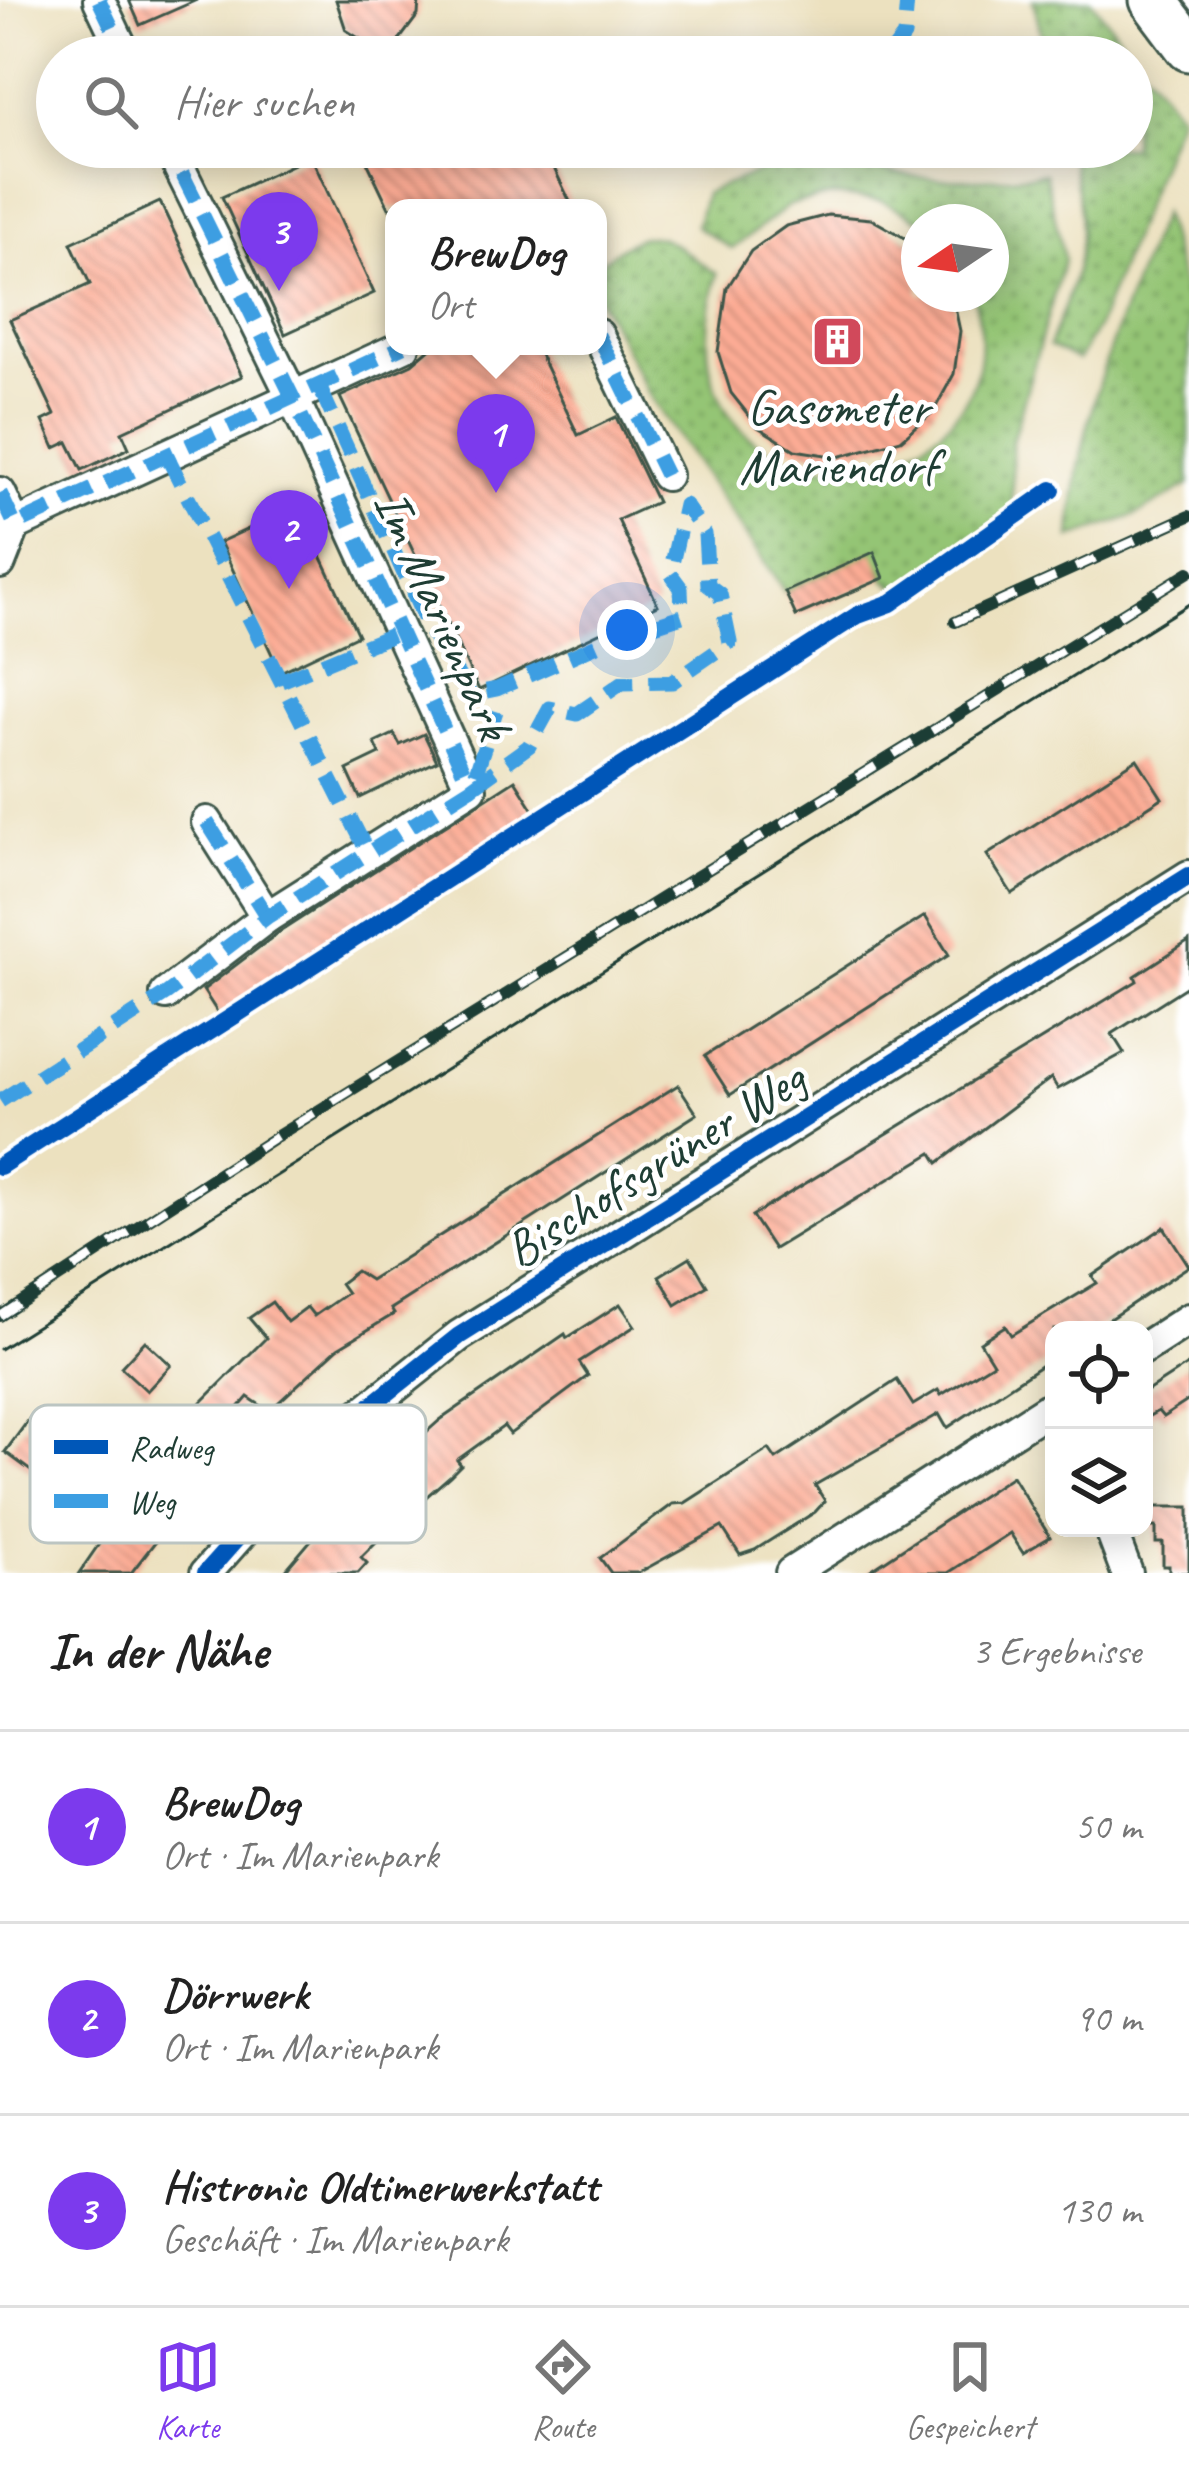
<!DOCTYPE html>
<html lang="de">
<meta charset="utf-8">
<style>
:root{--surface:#fff;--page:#f2f2f2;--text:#222;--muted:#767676;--line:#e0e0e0;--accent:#7c3aed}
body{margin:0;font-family:Caveat,sans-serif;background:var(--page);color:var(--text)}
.controls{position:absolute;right:36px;bottom:36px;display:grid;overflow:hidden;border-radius:24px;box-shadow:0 6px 30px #0003}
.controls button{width:108px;height:108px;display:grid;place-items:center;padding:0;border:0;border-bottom:3px solid var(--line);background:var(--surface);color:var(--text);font:60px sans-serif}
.compass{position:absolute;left:901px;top:204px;width:108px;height:108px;border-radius:50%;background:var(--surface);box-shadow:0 6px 30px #0003;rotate:257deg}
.you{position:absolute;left:627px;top:630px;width:42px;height:42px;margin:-30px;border:9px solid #fff;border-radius:50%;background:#1a73e8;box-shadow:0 0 0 18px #1a73e833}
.badge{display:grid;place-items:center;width:78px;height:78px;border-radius:50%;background:var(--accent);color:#fff;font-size:39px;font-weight:700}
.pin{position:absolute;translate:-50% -99px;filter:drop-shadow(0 3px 6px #0008)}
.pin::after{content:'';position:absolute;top:63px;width:42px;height:36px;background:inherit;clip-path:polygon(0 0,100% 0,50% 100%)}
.popup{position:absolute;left:385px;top:199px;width:222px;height:156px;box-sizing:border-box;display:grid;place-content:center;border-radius:24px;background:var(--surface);filter:drop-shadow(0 3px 9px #0005);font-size:39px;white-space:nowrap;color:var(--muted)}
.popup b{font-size:45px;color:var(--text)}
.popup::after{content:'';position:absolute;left:50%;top:100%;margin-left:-24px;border:24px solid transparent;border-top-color:var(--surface)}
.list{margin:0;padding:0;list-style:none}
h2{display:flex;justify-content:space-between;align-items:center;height:156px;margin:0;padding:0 48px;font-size:51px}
h2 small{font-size:39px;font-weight:400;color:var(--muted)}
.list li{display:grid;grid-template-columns:78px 1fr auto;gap:36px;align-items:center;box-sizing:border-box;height:192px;padding:0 48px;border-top:3px solid var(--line)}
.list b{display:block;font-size:45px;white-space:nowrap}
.list p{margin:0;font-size:39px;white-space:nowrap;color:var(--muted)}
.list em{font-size:39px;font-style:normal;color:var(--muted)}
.icon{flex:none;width:66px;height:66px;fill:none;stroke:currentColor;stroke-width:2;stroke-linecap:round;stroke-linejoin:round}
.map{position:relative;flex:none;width:1189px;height:1573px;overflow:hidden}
.search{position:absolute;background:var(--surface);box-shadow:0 6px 30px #0003;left:36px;right:36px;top:36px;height:132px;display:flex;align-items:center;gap:30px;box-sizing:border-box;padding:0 42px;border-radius:66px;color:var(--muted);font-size:45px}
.sheet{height:732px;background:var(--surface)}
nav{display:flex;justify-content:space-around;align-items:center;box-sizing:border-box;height:168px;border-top:3px solid var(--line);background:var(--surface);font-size:33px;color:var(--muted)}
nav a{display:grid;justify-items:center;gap:6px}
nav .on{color:var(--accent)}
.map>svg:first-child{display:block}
.grass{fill:url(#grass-dots);stroke:#5a8154;stroke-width:3}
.building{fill:url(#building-back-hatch)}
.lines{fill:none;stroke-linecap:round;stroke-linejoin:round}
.street-casing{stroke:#3e5649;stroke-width:36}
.secondary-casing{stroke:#3e5649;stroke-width:51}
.street{stroke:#fff;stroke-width:30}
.secondary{stroke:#fff;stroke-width:45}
.tram{stroke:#1f3d34;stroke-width:3}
.rail-casing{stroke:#1f3d34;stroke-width:12}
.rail{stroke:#fff;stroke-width:8;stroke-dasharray:22;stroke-linecap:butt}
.quiet{stroke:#3c9ee2;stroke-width:15;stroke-dasharray:30 15;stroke-linecap:butt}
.cycleway-casing{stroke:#fff;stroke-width:26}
.cycleway{stroke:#0057b8;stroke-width:18}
.labels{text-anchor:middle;stroke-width:9;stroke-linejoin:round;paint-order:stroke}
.poi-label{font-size:51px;fill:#1f3d34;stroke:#fff}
.street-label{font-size:51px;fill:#1f3d34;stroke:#fff}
.key{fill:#fff;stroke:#bcc5c2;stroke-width:3}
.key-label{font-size:33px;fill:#1f3d34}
</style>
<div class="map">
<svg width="1189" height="1573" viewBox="0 0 1189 1573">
<defs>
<pattern id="grass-dots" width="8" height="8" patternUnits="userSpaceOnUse" patternTransform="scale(3)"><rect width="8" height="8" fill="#94c575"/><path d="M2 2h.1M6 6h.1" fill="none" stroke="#78a161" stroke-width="1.8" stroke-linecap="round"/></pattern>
<pattern id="building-back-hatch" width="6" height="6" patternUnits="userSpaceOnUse" patternTransform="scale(3)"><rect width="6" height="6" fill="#fdac94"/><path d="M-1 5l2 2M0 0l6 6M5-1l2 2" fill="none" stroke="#cc8d7a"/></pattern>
</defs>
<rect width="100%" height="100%" fill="#fff"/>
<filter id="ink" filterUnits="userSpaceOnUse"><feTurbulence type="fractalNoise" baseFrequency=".00833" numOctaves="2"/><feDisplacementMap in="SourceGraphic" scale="24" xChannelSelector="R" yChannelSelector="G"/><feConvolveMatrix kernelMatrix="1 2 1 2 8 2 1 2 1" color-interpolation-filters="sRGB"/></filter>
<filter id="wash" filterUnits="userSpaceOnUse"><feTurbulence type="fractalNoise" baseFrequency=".004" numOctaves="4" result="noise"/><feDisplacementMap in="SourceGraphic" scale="48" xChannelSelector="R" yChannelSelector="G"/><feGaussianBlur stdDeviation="2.7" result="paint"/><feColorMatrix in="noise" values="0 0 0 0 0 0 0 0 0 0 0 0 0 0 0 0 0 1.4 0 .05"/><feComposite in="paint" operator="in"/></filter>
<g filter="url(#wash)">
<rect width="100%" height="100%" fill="#ece1bf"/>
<!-- grass -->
<g class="grass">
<path d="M1033 0H1091L1179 114 1097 327 1078 360 1049 346C1084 259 1090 239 1068 147H1132V57H1047Z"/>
<path d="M808 153C900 179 948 186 1045 173L1064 259 1012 441V511L898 589 884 578 873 553 785 592 650 396 598 297 603 261C657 216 664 240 717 274 642 547 1041 509 973 294H991V222H924L883 201 835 195 789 205 732 249 696 226 705 193Z"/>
<path d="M1162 213 1189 311V485L1136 515 1071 538C1078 418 1118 323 1162 213Z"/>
</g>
<g id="blocks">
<!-- building -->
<g class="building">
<path d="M129 0H197L140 25Z"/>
<path d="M336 0H419L418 15 397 43 371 46 346 30Z"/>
<path d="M360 147H544L573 208H389Z"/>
<path d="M311 156 374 293 285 334 222 197Z"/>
<path d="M160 202 242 376 122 432 129 448 82 470 68 442 55 448 43 421 55 415 10 320 90 284 71 243Z"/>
<path d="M828 215 871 219 919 246V294H952L960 331 954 374 933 412 901 440 838 457 795 450 758 427 731 393 718 352 727 288 751 251 786 226Z"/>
<path d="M433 346H536L578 435 616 417 657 502 618 520 658 605 479 690 340 397 412 364Z"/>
<path d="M298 506 358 635 280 672 220 542Z"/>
<path d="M874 552 884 578 796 616 785 592Z"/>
<path d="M394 734 400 745 424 734 437 761 360 798 347 770 380 754 375 743Z"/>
<path d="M1137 759 1162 798 1012 894 987 855Z"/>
<path d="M515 780 537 815 221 1018 203 990 278 933Z"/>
<path d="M925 916 949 955 730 1095 705 1056Z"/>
<path d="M1189 941V985L1112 1034 1124 1053 1058 1089 1051 1078 938 1163 932 1153 774 1249 752 1216 1137 981 1135 976Z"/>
<path d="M678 1085 697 1114 391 1309 394 1314 338 1348 269 1411 248 1397 188 1467 203 1480 131 1573H79L101 1541 90 1533 118 1495 131 1505 160 1470 151 1462 184 1420 266 1338 249 1318 272 1302 287 1322 307 1307 314 1316 347 1293 340 1283 356 1271 370 1280Z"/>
<path d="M1164 1227 1189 1266 1093 1330H1054V1357L947 1428 939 1414 815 1485 825 1501 815 1512 755 1550 740 1555 722 1527 638 1573H611L600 1558 673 1504 685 1503 769 1449 776 1459 897 1380 913 1405 938 1390 941 1395 993 1363 980 1342 1005 1326 1011 1335 1097 1283 1092 1276Z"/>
<path d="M690 1257 707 1286 676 1305 659 1276Z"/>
<path d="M620 1304 635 1326 579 1362 588 1376 510 1434 504 1426 457 1460 461 1465 450 1476 426 1497 424 1494 361 1557 367 1563 358 1573H283L328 1520 440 1420 565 1334 567 1338Z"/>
<path d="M145 1341 171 1365 147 1391 121 1367Z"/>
<path d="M1189 1364V1400L1163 1417 1158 1411 1144 1419V1393Z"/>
<path d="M30 1418 63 1444 39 1477 5 1452Z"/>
<path d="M1012 1476 1050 1537 1023 1553 1010 1533 948 1573H866Z"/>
<path d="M1148 1507H1189V1573H1169V1566H1163V1543H1156V1527H1148Z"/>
</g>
</g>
</g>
<g filter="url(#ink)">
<use href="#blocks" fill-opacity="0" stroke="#3e5649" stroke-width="3"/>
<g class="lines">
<defs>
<g id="street">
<path d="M99 0 126 57"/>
<path d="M598 335 666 475"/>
<path d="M0 493 15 525"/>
<path d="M0 563 15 525 404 346"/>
<path d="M207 822 267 917"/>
<path d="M166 994 267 917 471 788 293 398 169 147"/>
<path d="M1144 1348 1189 1319"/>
<path d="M1110 1528 1127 1573"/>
<path d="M206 1573 313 1452 459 1336 1189 876"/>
<path d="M791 1573 1054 1405"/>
</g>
<path id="secondary" d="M1153 0 1189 48"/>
</defs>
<!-- street casing -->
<use href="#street" class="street-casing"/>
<!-- secondary casing -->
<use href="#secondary" class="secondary-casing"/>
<!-- street -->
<use href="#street" class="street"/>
<!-- secondary -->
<use href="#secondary" class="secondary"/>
<!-- tram -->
<path class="tram" d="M0 1349 1189 604"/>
<defs>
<g id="rail">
<path d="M955 622 1189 516"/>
<path d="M0 1316 274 1138 1189 572"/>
</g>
</defs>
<!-- rail casing -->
<use href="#rail" class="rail-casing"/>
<!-- rail -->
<use href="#rail" class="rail"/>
<!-- quiet -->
<g class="quiet">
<path d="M99 0 126 57"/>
<path d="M888 57 904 36 907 0"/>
<path d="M598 335 666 475"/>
<path d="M319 386 429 629 470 694 497 689 611 639 682 616 681 588 670 573 685 505 705 534 708 585 720 594 730 642 672 682 622 683 577 714 550 708 529 746 471 788 496 711"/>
<path d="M167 456 368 853"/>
<path d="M0 493 15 525 404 346"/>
<path d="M281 681 399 632"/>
<path d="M207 822 267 917"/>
<path d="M0 1101 166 994 267 917 471 788 293 398 169 147"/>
</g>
<defs>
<g id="cycleway">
<path d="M0 1166 858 615 891 603 1052 490"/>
<path d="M206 1573 313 1452 459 1336 1189 876"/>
</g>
</defs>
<!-- cycleway casing -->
<use href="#cycleway" class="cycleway-casing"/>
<!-- cycleway -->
<use href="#cycleway" class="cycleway"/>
</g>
</g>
<!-- icons -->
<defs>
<symbol id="building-square" viewBox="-11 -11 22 22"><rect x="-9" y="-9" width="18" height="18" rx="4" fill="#d1495b" stroke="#fff"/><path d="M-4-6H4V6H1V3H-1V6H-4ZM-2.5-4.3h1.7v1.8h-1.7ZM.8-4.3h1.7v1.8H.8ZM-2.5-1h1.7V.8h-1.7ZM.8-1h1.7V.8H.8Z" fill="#fff"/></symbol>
</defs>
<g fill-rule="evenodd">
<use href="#building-square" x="808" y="312" width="59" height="59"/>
</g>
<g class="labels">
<!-- poi labels -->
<g class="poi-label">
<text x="838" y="424">Gasometer<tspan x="838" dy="59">Mariendorf</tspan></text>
</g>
<!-- street labels -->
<g class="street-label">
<text transform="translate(444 614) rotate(66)" y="18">Im Marienpark</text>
<text transform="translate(654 1163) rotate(-32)" y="18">Bischofsgrüner Weg</text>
</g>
</g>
<!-- legend -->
<rect x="30" y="1405" width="396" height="138" rx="18" class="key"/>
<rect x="54" y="1440" width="54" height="14" fill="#0057b8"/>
<rect x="54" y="1494" width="54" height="14" fill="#3c9ee2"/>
<g class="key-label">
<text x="129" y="1459">Radweg</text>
<text x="129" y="1513">Weg</text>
</g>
</svg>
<div class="controls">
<button><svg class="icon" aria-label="locate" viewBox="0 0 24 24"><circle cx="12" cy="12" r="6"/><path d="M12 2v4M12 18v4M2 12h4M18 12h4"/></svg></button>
<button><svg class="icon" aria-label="layers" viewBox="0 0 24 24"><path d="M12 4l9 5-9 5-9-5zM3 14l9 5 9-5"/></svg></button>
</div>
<svg class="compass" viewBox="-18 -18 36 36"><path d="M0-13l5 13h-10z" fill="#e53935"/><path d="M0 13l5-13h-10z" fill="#767676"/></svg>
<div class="you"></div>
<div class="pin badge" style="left:496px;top:493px">1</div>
<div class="popup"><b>BrewDog</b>Ort</div>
<div class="pin badge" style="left:289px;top:589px">2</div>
<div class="pin badge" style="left:279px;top:291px">3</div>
<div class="search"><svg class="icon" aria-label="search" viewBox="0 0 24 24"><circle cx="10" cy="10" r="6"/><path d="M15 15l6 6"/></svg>Hier suchen</div>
</div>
<section class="sheet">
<h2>In der Nähe<small>3 Ergebnisse</small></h2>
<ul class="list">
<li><span class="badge">1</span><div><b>BrewDog</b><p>Ort · Im Marienpark</p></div><em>50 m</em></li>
<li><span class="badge">2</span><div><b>Dörrwerk</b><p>Ort · Im Marienpark</p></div><em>90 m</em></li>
<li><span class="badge">3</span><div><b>Histronic Oldtimerwerkstatt</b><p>Geschäft · Im Marienpark</p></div><em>130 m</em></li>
</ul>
</section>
<nav>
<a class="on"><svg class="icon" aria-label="map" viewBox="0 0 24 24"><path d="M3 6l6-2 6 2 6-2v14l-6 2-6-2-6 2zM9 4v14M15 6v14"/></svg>Karte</a>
<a><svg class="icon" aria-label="directions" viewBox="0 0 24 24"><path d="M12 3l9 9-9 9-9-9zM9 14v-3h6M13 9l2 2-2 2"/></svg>Route</a>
<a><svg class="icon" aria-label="saved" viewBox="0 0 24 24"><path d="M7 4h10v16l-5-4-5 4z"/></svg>Gespeichert</a>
</nav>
